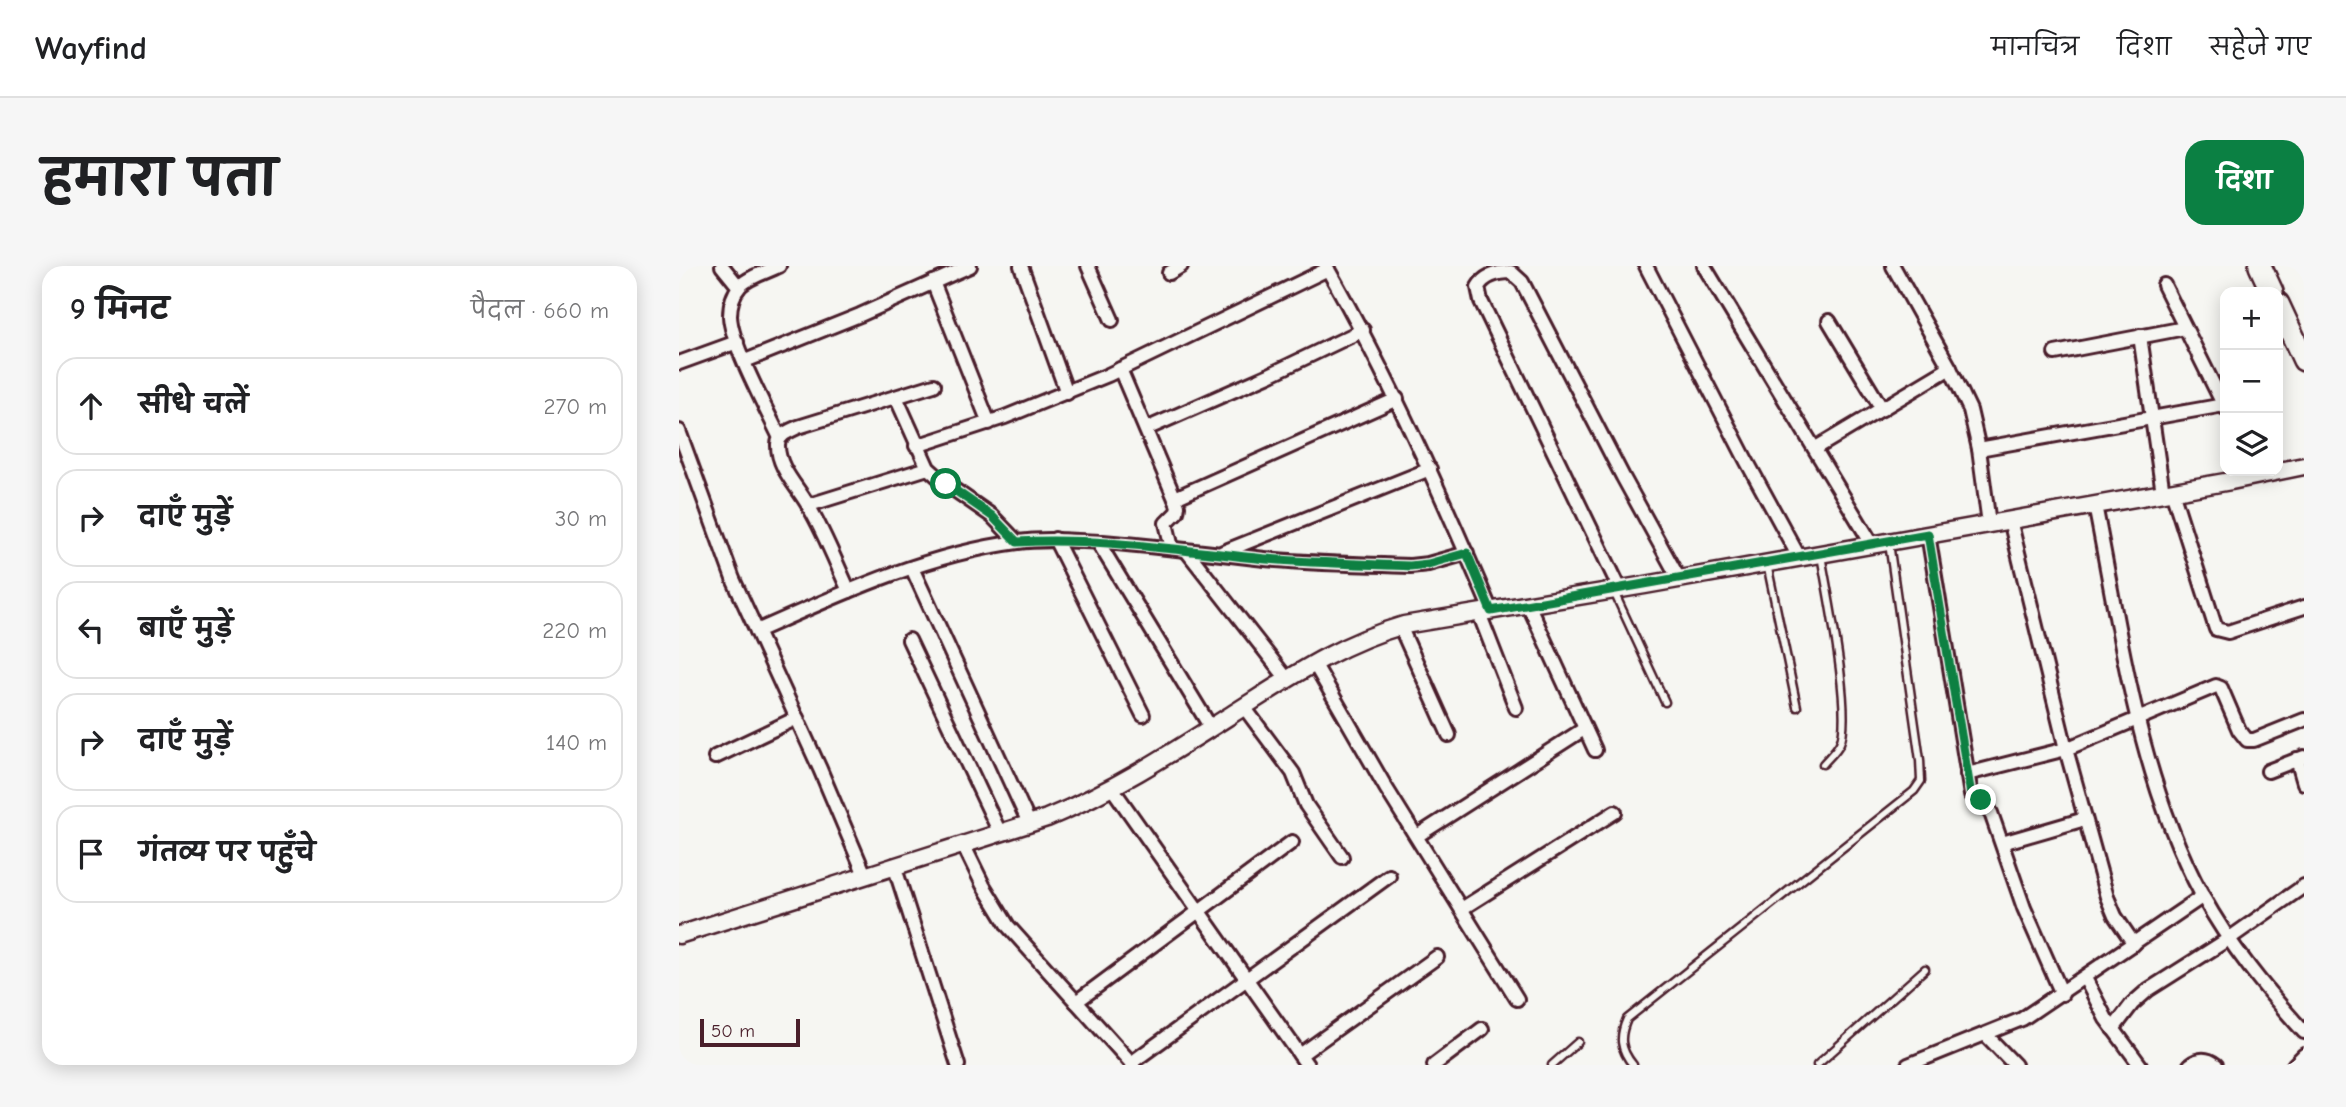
<!DOCTYPE html>
<html lang="hi">
<meta charset="utf-8">
<style>
:root{--surface:#fff;--page:#f6f6f6;--text:#202124;--muted:#757577;--line:#e0e0e0;--accent:#0b8043}
body{margin:0;font-family:"Comic Neue","Playpen Sans Deva",sans-serif;background:var(--page);color:var(--text)}
.controls{position:absolute;right:21px;top:21px;display:grid;overflow:hidden;border-radius:14px;box-shadow:0 4px 18px #0003}
.controls button{width:63px;height:63px;display:grid;place-items:center;padding:0;border:0;border-bottom:2px solid var(--line);background:var(--surface);color:var(--text);font:35px sans-serif}
.scale{position:absolute;left:21px;bottom:18px;width:100px;box-sizing:border-box;padding-left:7px;border:4px solid #4a1f2b;border-top:0;font-size:19px;line-height:24px;white-space:nowrap;color:#4a1f2b;-webkit-text-stroke:5px #f6f6f2;paint-order:stroke}
.stop{position:absolute;width:21px;height:21px;margin:-16px;border:5px solid #0b8043;border-radius:50%;background:#fff}
.stop.end{background:#0b8043;border-color:#fff;box-shadow:0 2px 7px #0008}
.list{margin:0;padding:0;list-style:none}
h2{display:flex;justify-content:space-between;align-items:center;height:91px;margin:0;padding:0 28px;font-size:30px}
h2 small{font-size:23px;font-weight:400;color:var(--muted)}
.list li{display:grid;grid-template-columns:46px 1fr auto;gap:21px;align-items:center;box-sizing:border-box;height:98px;margin:0 14px 14px;padding:0 14px;border:2px solid var(--line);border-radius:21px}
.list b{display:block;font-size:26px;white-space:nowrap}
.list em{font-size:23px;font-style:normal;color:var(--muted)}
.icon{flex:none;width:38px;height:38px;fill:none;stroke:currentColor;stroke-width:2;stroke-linecap:round;stroke-linejoin:round}
.map{position:relative;flex:none;width:1625px;height:799px;overflow:hidden;border-radius:21px}
header{display:flex;align-items:center;gap:42px;box-sizing:border-box;height:98px;padding:0 35px;background:var(--surface);border-bottom:2px solid var(--line)}
header strong{font-size:33px}
nav{display:flex;gap:38px;margin-inline-start:auto;font-size:24px}
.intro{display:flex;align-items:center;justify-content:space-between;box-sizing:border-box;height:168px;padding:0 42px}
h1{margin:0;font-size:49px}
.button{padding:18px 32px;border-radius:21px;background:var(--accent);color:#fff;font-size:24px;font-weight:700}
main{display:flex;gap:42px;padding:0 42px}
aside{flex:1;background:var(--surface);border-radius:21px;box-shadow:0 4px 18px #0003}
.map>svg:first-child{display:block}
.lines{fill:none;stroke-linecap:round;stroke-linejoin:round}
.service-casing{stroke:#4a1f2b;stroke-width:11}
.minor-casing{stroke:#4a1f2b;stroke-width:18}
.tertiary-casing{stroke:#4a1f2b;stroke-width:21}
.primary-casing{stroke:#4a1f2b;stroke-width:26}
.service{stroke:#f6f6f2;stroke-width:6}
.minor{stroke:#f6f6f2;stroke-width:12}
.tertiary{stroke:#f6f6f2;stroke-width:16}
.primary{stroke:#f6f6f2;stroke-width:21}
.route{stroke:#0b8043;stroke-width:9}
</style>
<header>
<strong>Wayfind</strong>
<nav><a>मानचित्र</a><a>दिशा</a><a>सहेजे गए</a></nav>
</header>
<div class="intro"><h1>हमारा पता</h1><a class="button">दिशा</a></div>
<main>
<aside>
<h2>9 मिनट<small>पैदल · 660 m</small></h2>
<ul class="list">
<li><svg class="icon" aria-label="ahead" viewBox="0 0 24 24"><path d="M12 20V5M6 11l6-6 6 6"/></svg><div><b>सीधे चलें</b></div><em>270 m</em></li>
<li><svg class="icon" aria-label="right" viewBox="0 0 24 24"><path d="M7 20v-9h11M14 6l5 5-5 5"/></svg><div><b>दाएँ मुड़ें</b></div><em>30 m</em></li>
<li><svg class="icon" aria-label="left" viewBox="0 0 24 24"><path d="M17 20v-9H6M10 6l-5 5 5 5"/></svg><div><b>बाएँ मुड़ें</b></div><em>220 m</em></li>
<li><svg class="icon" aria-label="right" viewBox="0 0 24 24"><path d="M7 20v-9h11M14 6l5 5-5 5"/></svg><div><b>दाएँ मुड़ें</b></div><em>140 m</em></li>
<li><svg class="icon" aria-label="arrive" viewBox="0 0 24 24"><path d="M6 21V4h12l-3 4 3 4H6"/></svg><div><b>गंतव्य पर पहुँचे</b></div></li>
</ul>
</aside>
<div class="map">
<svg width="1625" height="799" viewBox="0 0 1625 799">
<rect width="100%" height="100%" fill="#f6f6f2"/>
<filter id="ink" filterUnits="userSpaceOnUse"><feTurbulence type="fractalNoise" baseFrequency=".0143" numOctaves="2"/><feDisplacementMap in="SourceGraphic" scale="14" xChannelSelector="R" yChannelSelector="G"/><feConvolveMatrix kernelMatrix="1 2 1 2 8 2 1 2 1" color-interpolation-filters="sRGB"/></filter>
<g filter="url(#ink)">
<g class="lines">
<defs>
<g id="service">
<path d="M1142 289C1148 325 1174 449 1161 477 1158 484 1150 491 1144 498"/>
<path d="M1088 298 1118 441"/>
<path d="M935 326 986 436"/>
<path d="M873 799 899 776"/>
<path d="M954 799C941 783 940 771 948 753L1235 525 1242 515 1241 494 1210 277"/>
<path d="M1138 799 1246 703"/>
</g>
<g id="minor">
<path d="M43 0 60 21"/>
<path d="M100 0C88 6 71 10 61 20 54 28 51 40 51 50 52 78 88 144 101 172"/>
<path d="M342 0 388 127"/>
<path d="M409 0 433 54"/>
<path d="M647 0C710 111 762 227 812 345"/>
<path d="M967 0 1067 194 1120 291"/>
<path d="M1025 0 1193 278"/>
<path d="M1214 0 1271 102 1291 144 1300 183 1310 258"/>
<path d="M490 7 502 0"/>
<path d="M254 16 310 157"/>
<path d="M1485 19 1546 142"/>
<path d="M1150 55 1203 143"/>
<path d="M1461 70 1484 227"/>
<path d="M1376 87 1506 62"/>
<path d="M66 95 181 49 291 0"/>
<path d="M0 97 58 76"/>
<path d="M441 103 499 240 498 246 487 257 493 282"/>
<path d="M217 131 249 202 267 218 313 250 338 276"/>
<path d="M467 163 590 109 684 64"/>
<path d="M0 165 54 313 141 503 186 609"/>
<path d="M237 180 326 151 429 109 649 3"/>
<path d="M1137 182 1271 102"/>
<path d="M1300 183 1545 139"/>
<path d="M1493 225 1537 363 1549 366 1625 341"/>
<path d="M496 232 718 133"/>
<path d="M130 239 249 202"/>
<path d="M1416 239C1442 370 1459 511 1523 629 1551 680 1587 724 1625 766"/>
<path d="M1331 254 1387 483 1428 631 1436 650 1455 678"/>
<path d="M1249 268 1292 529 1295 533C1305 534 1307 539 1312 547L1345 642 1383 728"/>
<path d="M376 273 464 449"/>
<path d="M419 276 532 462"/>
<path d="M507 284 608 413"/>
<path d="M544 286 751 203"/>
<path d="M233 302 350 557"/>
<path d="M941 323 802 35 799 21C806 9 818 6 832 6L843 16 944 211 1000 313"/>
<path d="M170 325C157 297 146 268 130 241 120 222 98 202 99 178 100 168 111 165 119 161L255 119"/>
<path d="M849 338 916 484"/>
<path d="M800 347 837 442"/>
<path d="M721 360 770 469"/>
<path d="M78 365C161 328 247 288 339 276 367 272 395 275 424 276 475 280 526 286 577 292 628 298 680 298 731 300L749 298 788 287"/>
<path d="M230 374 321 567"/>
<path d="M635 397 707 522 838 733"/>
<path d="M565 441 614 507 627 539 663 591"/>
<path d="M36 491 118 452"/>
<path d="M1618 493 1625 517"/>
<path d="M1589 505 1625 491"/>
<path d="M1288 508 1387 483 1537 420 1542 422 1560 464 1568 474H1575L1625 454"/>
<path d="M433 522 628 799"/>
<path d="M738 570 905 463"/>
<path d="M1323 577 1406 553"/>
<path d="M284 578 304 619 329 660 454 799"/>
<path d="M215 599 279 799"/>
<path d="M784 642 936 546"/>
<path d="M1406 712 1427 753 1461 799"/>
<path d="M397 736 613 576"/>
<path d="M1434 763 1453 738 1469 724 1551 672 1625 620"/>
<path d="M1307 769 1336 799"/>
<path d="M621 789 758 691"/>
<path d="M452 797 710 610"/>
<path d="M755 799 803 763"/>
<path d="M1229 799 1343 753 1524 630"/>
<path d="M1511 799C1520 792 1528 792 1537 799"/>
<path d="M1615 799 1625 789"/>
</g>
<path id="tertiary" d="M0 669 368 552C434 525 494 486 555 447 612 411 659 378 725 359L966 319 1552 215 1625 200"/>
<g id="primary">
<path d="M1581 0 1593 26"/>
<path d="M1599 38 1625 94"/>
</g>
</defs>
<!-- service casing -->
<use href="#service" class="service-casing"/>
<!-- minor casing -->
<use href="#minor" class="minor-casing"/>
<!-- tertiary casing -->
<use href="#tertiary" class="tertiary-casing"/>
<!-- primary casing -->
<use href="#primary" class="primary-casing"/>
<!-- service -->
<use href="#service" class="service"/>
<!-- minor -->
<use href="#minor" class="minor"/>
<!-- tertiary -->
<use href="#tertiary" class="tertiary"/>
<!-- primary -->
<use href="#primary" class="primary"/>
</g>
</g>
<g class="lines" filter="url(#ink)">
<!-- route -->
<path class="route" d="M267 218 313 250 338 276C422 271 504 285 587 293 635 297 683 298 731 300L749 298 788 287 812 345 1249 268 1292 529 1295 533 1302 534"/>
</g>
</svg>
<div class="controls">
<button>+</button>
<button>−</button>
<button><svg class="icon" aria-label="layers" viewBox="0 0 24 24"><path d="M12 4l9 5-9 5-9-5zM3 14l9 5 9-5"/></svg></button>
</div>
<div class="scale">50 m</div>
<div class="stop" style="left:267px;top:218px"></div>
<div class="stop end" style="left:1302px;top:534px"></div>
</div>
</main>
